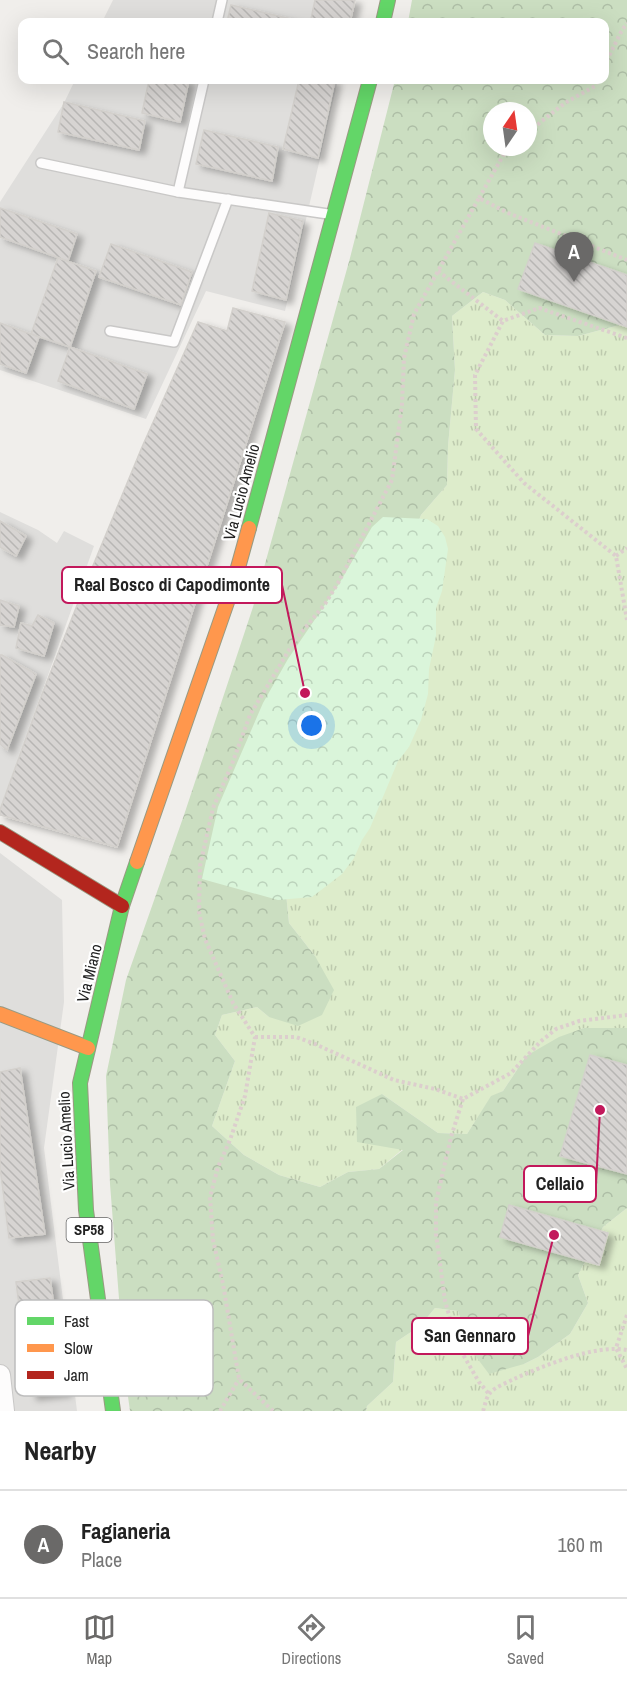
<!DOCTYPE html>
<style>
:root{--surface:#fff;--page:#f2f2f2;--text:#222;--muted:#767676;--line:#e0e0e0;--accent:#6a6968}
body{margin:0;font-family:"Archivo Narrow",sans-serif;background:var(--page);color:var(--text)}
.compass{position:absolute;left:483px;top:102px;width:54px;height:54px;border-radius:50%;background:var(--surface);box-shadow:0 6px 24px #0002;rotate:13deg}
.you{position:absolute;left:312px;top:726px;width:21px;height:21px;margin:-15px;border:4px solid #fff;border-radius:50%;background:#1a73e8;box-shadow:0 0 0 9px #1a73e833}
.badge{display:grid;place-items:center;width:39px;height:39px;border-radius:50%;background:var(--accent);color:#fff;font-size:20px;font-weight:700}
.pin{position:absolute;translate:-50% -50px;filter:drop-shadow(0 2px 3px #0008)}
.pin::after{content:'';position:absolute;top:32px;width:21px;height:18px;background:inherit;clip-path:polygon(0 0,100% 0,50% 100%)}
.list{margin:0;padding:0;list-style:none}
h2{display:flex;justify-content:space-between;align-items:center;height:78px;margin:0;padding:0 24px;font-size:26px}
h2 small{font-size:20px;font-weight:400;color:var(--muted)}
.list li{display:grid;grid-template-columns:39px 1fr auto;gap:18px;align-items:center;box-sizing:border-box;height:108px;padding:0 24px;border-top:2px solid var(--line)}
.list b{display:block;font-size:22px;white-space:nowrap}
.list p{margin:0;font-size:20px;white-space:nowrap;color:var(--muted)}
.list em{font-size:20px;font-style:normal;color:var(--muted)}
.icon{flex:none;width:33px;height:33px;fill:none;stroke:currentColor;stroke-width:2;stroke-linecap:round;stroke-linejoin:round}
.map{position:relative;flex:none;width:627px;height:1411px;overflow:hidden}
.search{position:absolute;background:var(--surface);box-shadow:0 6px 24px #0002;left:18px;right:18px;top:18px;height:66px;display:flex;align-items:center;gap:15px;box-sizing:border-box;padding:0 21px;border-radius:12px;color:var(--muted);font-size:22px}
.sheet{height:186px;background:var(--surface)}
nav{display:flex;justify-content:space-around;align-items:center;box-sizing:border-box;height:84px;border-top:2px solid var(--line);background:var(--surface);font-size:16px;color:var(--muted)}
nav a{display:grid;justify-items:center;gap:3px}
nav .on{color:var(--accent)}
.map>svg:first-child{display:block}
.residential{fill:#dfdedc}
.grass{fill:url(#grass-tufts)}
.forest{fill:url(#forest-crowns);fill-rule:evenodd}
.park{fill:url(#park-crowns)}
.building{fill:url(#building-back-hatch);stroke:#d3d0cc;stroke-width:1.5;filter:url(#shadow)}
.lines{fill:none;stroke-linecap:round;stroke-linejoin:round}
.lane-casing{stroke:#c9c8c7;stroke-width:12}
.street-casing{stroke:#c9c8c7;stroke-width:22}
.fast-casing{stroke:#999a82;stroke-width:16}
.slow-casing{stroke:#999a82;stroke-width:16}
.jam-casing{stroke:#999a82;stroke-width:16}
.path{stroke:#dccecd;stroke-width:4;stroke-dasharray:3 3;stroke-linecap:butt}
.lane{stroke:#fdfcfc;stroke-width:9}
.street{stroke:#fdfcfc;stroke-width:20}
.fast{stroke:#63d668;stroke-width:14}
.slow{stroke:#ff974d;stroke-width:14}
.jam{stroke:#b3261e;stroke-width:14}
.labels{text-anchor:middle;stroke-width:4.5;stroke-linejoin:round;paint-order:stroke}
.shield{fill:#fff;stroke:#646464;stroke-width:1.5}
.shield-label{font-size:15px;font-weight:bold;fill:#222}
.street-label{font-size:16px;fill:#222;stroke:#fff}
.key{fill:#fff;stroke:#bdbdbd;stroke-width:1.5}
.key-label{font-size:16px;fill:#222}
.leader{fill:none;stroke:#c2185b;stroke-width:2}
.callout-dot{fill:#c2185b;stroke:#fff;stroke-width:2}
.callout{fill:#fff;stroke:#c2185b;stroke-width:2}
.callout-label{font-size:18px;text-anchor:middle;font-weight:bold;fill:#222}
</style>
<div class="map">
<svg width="627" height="1411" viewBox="0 0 627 1411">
<defs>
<pattern id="grass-tufts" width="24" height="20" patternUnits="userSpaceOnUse" patternTransform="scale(1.5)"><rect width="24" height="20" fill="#ddeccb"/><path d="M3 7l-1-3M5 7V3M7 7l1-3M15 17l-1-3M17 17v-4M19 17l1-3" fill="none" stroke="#bdcaae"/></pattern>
<pattern id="forest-crowns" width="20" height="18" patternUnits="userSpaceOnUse" patternTransform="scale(1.5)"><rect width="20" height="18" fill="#cbdec1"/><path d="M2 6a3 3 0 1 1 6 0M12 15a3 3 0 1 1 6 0" fill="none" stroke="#aebea6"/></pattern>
<pattern id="park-crowns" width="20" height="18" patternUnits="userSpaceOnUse" patternTransform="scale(1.5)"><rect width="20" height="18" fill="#daf5da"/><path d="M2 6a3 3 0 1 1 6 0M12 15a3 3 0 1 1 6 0" fill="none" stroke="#bbd2bb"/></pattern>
<pattern id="building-back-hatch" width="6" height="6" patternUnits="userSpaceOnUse" patternTransform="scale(1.5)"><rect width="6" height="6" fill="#d7d4d2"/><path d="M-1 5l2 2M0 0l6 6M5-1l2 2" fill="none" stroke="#b8b6b4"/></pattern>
<filter id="shadow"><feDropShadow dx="6" dy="4" stdDeviation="3" flood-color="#0004"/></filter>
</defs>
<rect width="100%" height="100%" fill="#f0eeeb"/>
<!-- residential -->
<g class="residential">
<path d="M113 0H355L350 22H102Z"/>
<path d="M75 80H338L285 311 206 291 146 419 0 370V202L64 103Z"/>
<path d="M0 512 38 530 57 543 64 531 94 546 0 810Z"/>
<path d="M0 853 62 900 64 1002 44 1148 77 1411H0Z"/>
</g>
<!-- grass -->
<g class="grass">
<path d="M483 292 505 300 545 335 578 336 627 323V1028H584L526 1056 503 1091 491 1097 467 1134 438 1133 382 1094 403 1149 379 1169 348 1172 320 1187 279 1175 244 1155 212 1126 235 1061 215 1035 222 1015 257 1007 269 1017 315 956 289 923 284 874 401 564 421 515 447 485 448 446 455 370 452 316Z"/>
<path d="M627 1208V1411H366L367 1406 393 1382 396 1342 420 1326 435 1308 458 1311 471 1350 524 1364 538 1357 570 1334 588 1303 578 1275 603 1227Z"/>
</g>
<!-- forest -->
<path class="forest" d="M412 0H627V323L578 336 545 335 505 300 483 292 452 316 455 370 448 446 447 485 421 515 401 564 284 874 289 923 315 956 334 990 322 1015 298 1026 269 1017 257 1007 222 1015 215 1035 235 1061 212 1126 244 1155 279 1175 320 1187 348 1172 379 1169 403 1150 357 1142 356 1107 382 1094 438 1133 467 1134 491 1096 503 1091 526 1056 559 1037 584 1028H627V1208L603 1227 578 1275 588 1303 570 1334 538 1357 524 1364 489 1374 471 1350 458 1311 435 1308 420 1326 396 1342 393 1382 367 1406 366 1411H130L125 1375 110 1184 106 1076 126 980 184 815 253 607 350 258 395 80H604V22H408ZM492 111H528V147H492Z"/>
<!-- park -->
<path class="park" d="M383 517 427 519 438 526 445 537 448 549 442 591 436 608V636L429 669 428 694 421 720 409 747 398 761 370 828 362 840 354 858 342 874 312 897 278 900 202 879 218 807 263 703 288 659 339 584 372 527Z"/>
<!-- building -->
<g class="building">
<path d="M315 0H355L350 22H326L311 19Z"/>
<path d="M231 5 304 22H227Z"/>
<path d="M149 80H189L180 122 142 113Z"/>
<path d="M299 80H335L318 158 283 149Z"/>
<path d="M64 102 145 121 139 150 58 132Z"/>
<path d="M204 130 278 147 272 181 196 164Z"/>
<path d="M0 208 77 234 68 261 0 237Z"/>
<path d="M269 213 303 221 286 300 252 291Z"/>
<path d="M535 243 627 275V327L518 289Z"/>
<path d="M111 244 192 272 181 305 99 277Z"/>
<path d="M58 258 96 271 70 347 31 334Z"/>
<path d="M233 308 285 322 117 847 0 815V810L42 694 85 585 142 447 198 322 227 331Z"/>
<path d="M0 323 39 337 26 373 0 364Z"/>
<path d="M70 347 147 374 134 409 58 381Z"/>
<path d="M0 521 26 536 16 556 0 547Z"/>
<path d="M0 600 19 606 14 627 0 625Z"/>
<path d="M38 615 54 623 44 656 16 648 21 623 32 626Z"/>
<path d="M0 655H2L36 674 7 750 0 744Z"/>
<path d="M590 1055 627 1065V1174L560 1156Z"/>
<path d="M20 1068 45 1234 9 1238 0 1167V1072Z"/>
<path d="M509 1205 608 1233 599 1265 500 1237Z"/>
<path d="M50 1278 66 1392 31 1396 16 1282Z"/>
</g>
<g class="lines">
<defs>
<g id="lane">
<path d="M217 22 222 0"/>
<path d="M41 163 178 192 328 214"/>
<path d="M178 192 204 80"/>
<path d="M110 331 174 342 228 199"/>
</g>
<path id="street" d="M0 1375 4 1411"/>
<g id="fast">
<path d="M383 22 388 0"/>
<path d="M249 528 370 80"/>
<path d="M113 1411 86 1210 80 1083 122 906 137 862"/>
</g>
<g id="slow">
<path d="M137 862 234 582 249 528"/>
<path d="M0 1014 88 1048"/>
</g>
<path id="jam" d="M0 832 122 906"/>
</defs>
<!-- lane casing -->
<use href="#lane" class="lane-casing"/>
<!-- street casing -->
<use href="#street" class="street-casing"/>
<!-- fast casing -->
<use href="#fast" class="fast-casing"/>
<!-- slow casing -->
<use href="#slow" class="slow-casing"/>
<!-- jam casing -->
<use href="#jam" class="jam-casing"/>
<!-- path -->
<g class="path">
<path d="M604 66 621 32 627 23"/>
<path d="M528 132 565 103 595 86 598 80"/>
<path d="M479 198 504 154 511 147"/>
<path d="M438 271 503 321"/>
<path d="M627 338 539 308 503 321 475 375 476 429 524 483 616 556 627 620"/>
<path d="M616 556 627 548"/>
<path d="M255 1037H296L315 1044 394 1080 435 1089 463 1099 511 1073 540 1042 556 1029 579 1021 627 1015"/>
<path d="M463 1099 451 1137 436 1202V1234L445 1301 458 1346 479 1382 489 1394"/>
<path d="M627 1315 616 1348 627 1369"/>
<path d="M220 1411 239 1379"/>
<path d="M273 1411 239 1379 223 1284 213 1240 210 1197 218 1167 230 1140 245 1096 255 1037 233 1003 205 939 199 912 200 866 213 808 232 764 250 715 295 640 325 604 338 583 392 480 402 404 404 358 414 314 479 198 508 213 627 260"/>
<path d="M483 1411C485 1406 486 1397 490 1393 495 1387 506 1383 514 1379 543 1366 595 1344 627 1350"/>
</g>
<!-- lane -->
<use href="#lane" class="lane"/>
<!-- street -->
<use href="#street" class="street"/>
<!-- fast -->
<use href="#fast" class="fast"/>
<!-- slow -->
<use href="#slow" class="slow"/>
<!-- jam -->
<use href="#jam" class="jam"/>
</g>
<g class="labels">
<!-- shield labels -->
<rect class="shield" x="66.5" y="1218" width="45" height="24" rx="4.5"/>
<g class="shield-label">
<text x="89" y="1235">SP58</text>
</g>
<!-- street labels -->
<g class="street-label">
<text transform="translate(241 492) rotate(-75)" y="6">Via Lucio Amelio</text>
<text transform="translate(89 973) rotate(-76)" y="6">Via Miano</text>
<text transform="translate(66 1141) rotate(-93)" y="6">Via Lucio Amelio</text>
</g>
</g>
<!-- legend -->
<rect x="15" y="1300" width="198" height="96" rx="9" class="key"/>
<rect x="27" y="1317" width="27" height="8" fill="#63d668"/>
<rect x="27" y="1344" width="27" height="8" fill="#ff974d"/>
<rect x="27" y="1371" width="27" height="8" fill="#b3261e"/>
<g class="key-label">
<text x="64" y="1327">Fast</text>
<text x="64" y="1354">Slow</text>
<text x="64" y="1381">Jam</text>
</g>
<!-- callouts -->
<path class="leader" d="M305 693L282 585M600 1110L596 1184M554 1235L528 1336"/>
<g class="callout-dot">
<circle cx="305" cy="693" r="6"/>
<circle cx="600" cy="1110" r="6"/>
<circle cx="554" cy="1235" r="6"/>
</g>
<g class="callout">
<rect x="62" y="567" width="220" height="36" rx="6"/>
<rect x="524" y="1166" width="72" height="36" rx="6"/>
<rect x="412" y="1318" width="116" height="36" rx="6"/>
</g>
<g class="callout-label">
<text x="172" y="591">Real Bosco di Capodimonte</text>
<text x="560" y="1190">Cellaio</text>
<text x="470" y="1342">San Gennaro</text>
</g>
</svg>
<svg class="compass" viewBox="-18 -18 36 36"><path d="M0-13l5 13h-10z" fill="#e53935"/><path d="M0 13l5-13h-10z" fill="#767676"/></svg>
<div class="you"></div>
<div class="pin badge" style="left:574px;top:282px">A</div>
<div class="search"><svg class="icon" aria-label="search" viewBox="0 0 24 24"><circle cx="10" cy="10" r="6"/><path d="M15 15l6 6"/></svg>Search here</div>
</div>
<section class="sheet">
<h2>Nearby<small></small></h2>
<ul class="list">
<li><span class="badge">A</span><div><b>Fagianeria</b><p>Place</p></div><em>160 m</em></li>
</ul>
</section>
<nav>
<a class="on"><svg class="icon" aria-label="map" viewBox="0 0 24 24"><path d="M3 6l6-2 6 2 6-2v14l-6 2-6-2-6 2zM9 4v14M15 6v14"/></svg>Map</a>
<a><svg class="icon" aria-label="directions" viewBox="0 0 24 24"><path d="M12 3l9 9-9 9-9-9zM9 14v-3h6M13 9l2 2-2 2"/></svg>Directions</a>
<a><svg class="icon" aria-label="saved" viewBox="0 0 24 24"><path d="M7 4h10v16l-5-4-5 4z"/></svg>Saved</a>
</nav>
